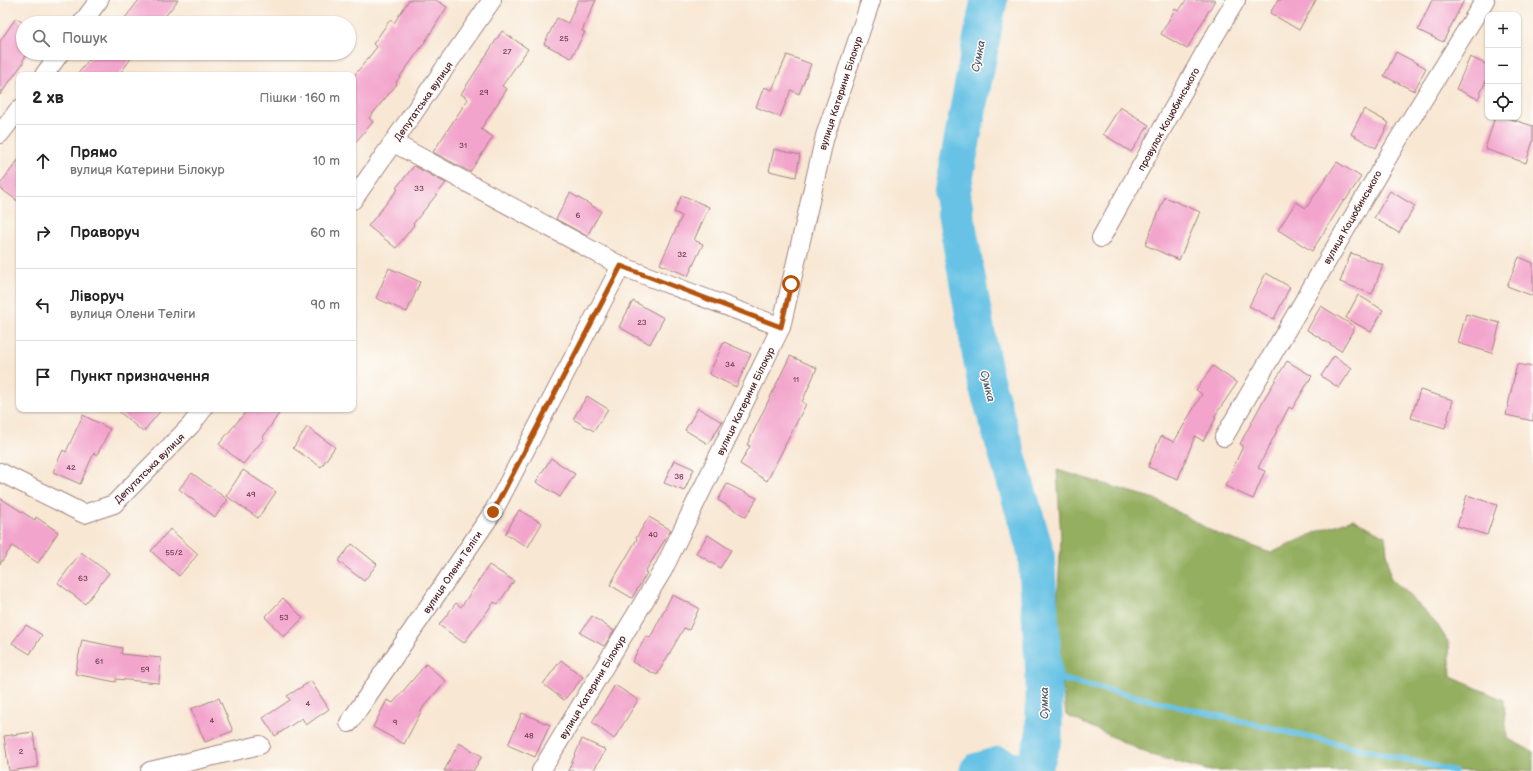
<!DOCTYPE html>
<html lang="uk">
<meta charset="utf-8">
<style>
:root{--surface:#fff;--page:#f6f6f6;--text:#222;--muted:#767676;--line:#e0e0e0}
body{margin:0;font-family:"Balsamiq Sans",sans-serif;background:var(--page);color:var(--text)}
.controls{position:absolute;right:12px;top:12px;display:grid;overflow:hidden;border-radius:8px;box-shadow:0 1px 3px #0004}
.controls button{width:36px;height:36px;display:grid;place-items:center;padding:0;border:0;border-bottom:1px solid var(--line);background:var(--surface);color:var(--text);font:20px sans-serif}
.stop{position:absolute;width:12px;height:12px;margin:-9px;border:3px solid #b45309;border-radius:50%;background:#fff}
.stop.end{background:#b45309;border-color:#fff;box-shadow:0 1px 4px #0008}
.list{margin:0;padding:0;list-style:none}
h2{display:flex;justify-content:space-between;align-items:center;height:52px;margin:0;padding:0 16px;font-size:17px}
h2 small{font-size:13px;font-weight:400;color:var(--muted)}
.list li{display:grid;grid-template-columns:26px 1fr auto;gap:12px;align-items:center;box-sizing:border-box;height:72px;padding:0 16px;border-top:1px solid var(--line)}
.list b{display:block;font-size:15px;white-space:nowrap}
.list p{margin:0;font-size:13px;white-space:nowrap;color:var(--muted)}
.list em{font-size:13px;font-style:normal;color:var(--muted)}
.icon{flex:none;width:22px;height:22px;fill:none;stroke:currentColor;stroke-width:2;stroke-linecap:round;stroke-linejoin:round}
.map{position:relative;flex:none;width:1533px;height:771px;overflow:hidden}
.search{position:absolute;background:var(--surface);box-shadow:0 1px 3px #0004;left:16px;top:16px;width:340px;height:44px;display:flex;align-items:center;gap:10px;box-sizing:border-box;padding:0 14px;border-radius:22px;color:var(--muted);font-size:15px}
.panel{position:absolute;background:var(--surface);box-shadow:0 1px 3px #0004;left:16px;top:72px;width:340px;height:340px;border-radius:8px}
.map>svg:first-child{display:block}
.forest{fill:#94af61;stroke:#6f6746}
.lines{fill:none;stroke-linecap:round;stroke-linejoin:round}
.stream{stroke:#68c2e5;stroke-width:6}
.river{stroke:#68c2e5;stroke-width:37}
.building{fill:#f3a4cc}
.minor-casing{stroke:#a1837f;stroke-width:20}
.minor{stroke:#fff;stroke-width:18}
.route{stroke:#b45309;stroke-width:5}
.labels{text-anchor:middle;stroke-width:3;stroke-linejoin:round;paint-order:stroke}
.number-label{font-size:8px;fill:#744053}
.street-label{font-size:10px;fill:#4a1f2b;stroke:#fdfcf7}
.water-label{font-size:11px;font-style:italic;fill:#54586c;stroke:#fdfcf7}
</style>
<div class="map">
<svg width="1533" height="771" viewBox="0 0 1533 771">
<rect width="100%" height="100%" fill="#fdfcf7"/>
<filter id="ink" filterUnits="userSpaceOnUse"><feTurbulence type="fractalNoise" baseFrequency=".025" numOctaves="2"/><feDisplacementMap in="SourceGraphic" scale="8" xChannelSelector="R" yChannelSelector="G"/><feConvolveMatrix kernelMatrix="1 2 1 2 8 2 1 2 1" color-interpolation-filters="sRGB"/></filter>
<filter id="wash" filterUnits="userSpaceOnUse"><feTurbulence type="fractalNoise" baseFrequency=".012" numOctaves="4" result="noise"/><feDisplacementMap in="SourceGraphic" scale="16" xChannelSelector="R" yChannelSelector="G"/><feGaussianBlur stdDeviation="0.9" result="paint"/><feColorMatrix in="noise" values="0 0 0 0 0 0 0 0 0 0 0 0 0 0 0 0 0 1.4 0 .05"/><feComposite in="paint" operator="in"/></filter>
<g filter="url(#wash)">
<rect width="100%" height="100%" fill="#f8e7d3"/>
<!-- forest -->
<path class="forest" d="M1057 470 1155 499 1217 534 1271 553 1319 531 1353 519 1385 536 1390 577 1434 620 1449 643 1451 677 1504 700 1507 738 1533 752V771H1210L1151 755 1066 715 1056 626 1061 539Z"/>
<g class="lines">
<!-- stream -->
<path class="stream" d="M1044 675 1454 771"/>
<!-- river -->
<g class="river">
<path d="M989 0 952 193 985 379 1036 553 1044 675V737L1033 771"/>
<path d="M978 771 999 765 1015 771"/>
</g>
</g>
<g id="blocks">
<!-- building -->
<g class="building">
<path d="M139 0H178L160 23H121Z"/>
<path d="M409 0H436L447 7 423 45 396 82 397 84 369 118 373 122 353 145V77L377 47 373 44 390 20 394 23Z"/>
<path d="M578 0H596L582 31 585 32 571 58 544 44 557 18 568 23Z"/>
<path d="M1186 0H1215L1187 49 1161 34 1175 9 1179 11Z"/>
<path d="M1278 0H1316L1299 30 1270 13Z"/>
<path d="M1432 0H1464L1443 42 1418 30Z"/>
<path d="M16 18 23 23V53H28L23 60V63L0 95V41Z"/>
<path d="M502 31 528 49 502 86 507 89 481 129 493 137 470 172 433 152 468 99 461 94Z"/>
<path d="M1396 52 1426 68 1414 91 1384 76Z"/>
<path d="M94 53H135L119 75H77Z"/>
<path d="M787 55 811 64 799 94 791 90 780 117 756 107 764 87 772 90Z"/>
<path d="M1470 57 1488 65V76L1478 99 1456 89Z"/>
<path d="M1120 107 1149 125 1131 152 1103 134Z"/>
<path d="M1364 109 1389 123 1376 148 1351 134Z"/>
<path d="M1495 117H1504L1533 126V141L1526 163 1485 149Z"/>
<path d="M774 149 800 155 796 177 769 171Z"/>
<path d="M19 159V202L0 188V184Z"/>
<path d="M1337 162 1361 177 1345 201 1344 200 1312 251 1278 230 1296 202 1306 208Z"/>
<path d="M414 166 446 183 413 224 414 225 396 248 368 226 398 189 396 188Z"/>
<path d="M1390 191 1415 206 1399 233 1374 218Z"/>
<path d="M570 193 601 211 587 236 556 219Z"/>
<path d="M682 195 709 207 694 240 703 244 688 276 660 264 682 216 674 212Z"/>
<path d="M1165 197 1200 212 1179 260 1145 245Z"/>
<path d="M1351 253 1383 265 1372 294 1340 282Z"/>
<path d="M1519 257 1533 263V296L1507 286Z"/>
<path d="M389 268 420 282 407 312 376 298Z"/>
<path d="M1266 273 1290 287 1274 319 1249 306Z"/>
<path d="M1358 295 1383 310 1371 332 1346 318Z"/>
<path d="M633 301 664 318 650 344 619 327Z"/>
<path d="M1321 306 1355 327 1341 351 1307 330Z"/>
<path d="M1466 314 1500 323 1492 353 1458 343Z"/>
<path d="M724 342 751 354 736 387 709 374Z"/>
<path d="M790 356 817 368 802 402 806 404 767 481 740 464 750 446 747 445Z"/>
<path d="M1334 356 1352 368 1339 388 1321 376Z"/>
<path d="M1287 361 1312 376 1292 409 1289 407 1258 468 1265 471 1253 499 1225 486 1243 446 1240 444 1264 399Z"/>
<path d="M1517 364 1533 367V421L1506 415Z"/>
<path d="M1213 366 1237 383 1214 417 1216 418 1203 441 1195 436 1178 479 1148 467 1161 436 1174 442 1202 394 1196 390Z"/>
<path d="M1420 390 1453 400 1445 428 1411 418Z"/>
<path d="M587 396 608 409 594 431 573 419Z"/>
<path d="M698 408 722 422 708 444 685 430Z"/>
<path d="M116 409H162L143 432Z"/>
<path d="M248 409H282L263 437 264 439 243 464 219 444Z"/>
<path d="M83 415 110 429 97 455 94 453 80 484 53 472 63 450 66 452Z"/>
<path d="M307 427 335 447 321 467 293 448Z"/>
<path d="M551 458 575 474 560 497 536 482Z"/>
<path d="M674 460 694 469 684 491 664 483Z"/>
<path d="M243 470 276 492 258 518 226 496Z"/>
<path d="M192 473 228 500 215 517 179 489Z"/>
<path d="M727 484 757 498 746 517 718 500Z"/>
<path d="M1467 495 1497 505 1487 535 1457 526Z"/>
<path d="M0 498 35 520 36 517 58 532 38 563 12 546 0 564Z"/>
<path d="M519 510 542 523 528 547 505 534Z"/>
<path d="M649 517 671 530 645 572 647 573 632 598 610 585 637 539 636 538Z"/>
<path d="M170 529 198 554 179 576 151 551Z"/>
<path d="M708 535 731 550 720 568 696 553Z"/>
<path d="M352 544 377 564 364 581 338 561Z"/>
<path d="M81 552 109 573 85 604 58 583Z"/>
<path d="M489 565 514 581 498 604 494 602 464 643 439 625 456 603 461 607Z"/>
<path d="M672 595 699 608 689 630 684 628 657 675 632 662 646 636 650 638Z"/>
<path d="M283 598 303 618 284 637 265 617Z"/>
<path d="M592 616 614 631 604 646 580 633Z"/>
<path d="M26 625 42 635 30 654 12 643Z"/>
<path d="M82 640 122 648 121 654 161 658 159 683 116 679V682L75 674Z"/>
<path d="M561 660 583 677 564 700 543 684Z"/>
<path d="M426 664 446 681 424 706 404 744 373 727 387 700 393 703Z"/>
<path d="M311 681 329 709 306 725 302 718 275 736 263 718 290 700 287 696Z"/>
<path d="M615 685 638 700 614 739 592 722Z"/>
<path d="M219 698 233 731 205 742 191 709Z"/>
<path d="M522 713 550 725 535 757 508 745Z"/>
<path d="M33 732 38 767 9 771 4 736Z"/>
<path d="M582 739 606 750 593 771H568Z"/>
<path d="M459 743 482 756 473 771H444Z"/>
</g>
</g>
</g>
<g filter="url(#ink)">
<use href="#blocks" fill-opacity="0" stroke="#a1837f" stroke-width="1"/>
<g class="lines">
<defs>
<g id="minor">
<path d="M82 23 99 0"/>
<path d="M44 75 60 53"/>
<path d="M0 134 19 109"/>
<path d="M394 143 621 266 781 327"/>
<path d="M353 200 492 0"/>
<path d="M1101 238 1205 52 1236 0"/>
<path d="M1224 437 1398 140 1485 0"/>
<path d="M0 472 84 514 114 504 191 425 203 409"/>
<path d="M349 723 493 512 621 266"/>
<path d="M150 771 260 745"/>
<path d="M541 771 663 570 781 327 825 136 871 0"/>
</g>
</defs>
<!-- minor casing -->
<use href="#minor" class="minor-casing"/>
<!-- minor -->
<use href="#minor" class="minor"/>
</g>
</g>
<g class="lines" filter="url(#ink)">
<!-- route -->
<path class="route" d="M493 512 621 266 781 327 791 284"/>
</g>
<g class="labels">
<!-- number labels -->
<g class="number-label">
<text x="564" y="41">25</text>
<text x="507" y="54">27</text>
<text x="484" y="95">29</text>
<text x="463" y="148">31</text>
<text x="419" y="191">33</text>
<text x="578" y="218">6</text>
<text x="682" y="257">32</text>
<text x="642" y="325">23</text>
<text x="730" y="367">34</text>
<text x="796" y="382">11</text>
<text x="71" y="470">42</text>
<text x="679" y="479">38</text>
<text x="251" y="497">49</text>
<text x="653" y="537">40</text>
<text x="174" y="555">55/2</text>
<text x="83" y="581">63</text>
<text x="284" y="620">53</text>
<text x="99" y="664">61</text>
<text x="145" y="672">59</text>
<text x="308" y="706">4</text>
<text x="212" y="723">4</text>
<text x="395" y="725">9</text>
<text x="529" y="738">48</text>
<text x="21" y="754">2</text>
</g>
<!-- street labels -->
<g class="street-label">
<text transform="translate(840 93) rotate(-72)" y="4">вулиця Катерини Білокур</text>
<text transform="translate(423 101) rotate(-55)" y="4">Депутатська вулиця</text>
<text transform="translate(1168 119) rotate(-61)" y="4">провулок Коцюбинського</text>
<text transform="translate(1352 217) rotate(-60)" y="4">вулиця Коцюбинського</text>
<text transform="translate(745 401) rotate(-64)" y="4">вулиця Катерини Білокур</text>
<text transform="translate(149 468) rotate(-45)" y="4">Депутатська вулиця</text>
<text transform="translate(452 572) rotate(-56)" y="4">вулиця Олени Теліги</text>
<text transform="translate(592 687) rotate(-59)" y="4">вулиця Катерини Білокур</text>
</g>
<!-- water labels -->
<g class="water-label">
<text transform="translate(978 56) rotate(-79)" y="4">Сумка</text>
<text transform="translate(988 386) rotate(76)" y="4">Сумка</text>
<text transform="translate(1044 703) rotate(-90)" y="4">Сумка</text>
</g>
</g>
</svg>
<div class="controls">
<button>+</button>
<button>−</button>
<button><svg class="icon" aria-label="locate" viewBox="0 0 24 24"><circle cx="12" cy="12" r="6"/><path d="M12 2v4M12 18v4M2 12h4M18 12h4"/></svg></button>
</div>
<div class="stop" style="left:791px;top:284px"></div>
<div class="stop end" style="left:493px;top:512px"></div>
<div class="search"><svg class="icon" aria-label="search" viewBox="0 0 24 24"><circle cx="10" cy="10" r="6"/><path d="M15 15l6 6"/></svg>Пошук</div>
<section class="panel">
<h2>2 хв<small>Пішки · 160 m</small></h2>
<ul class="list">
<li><svg class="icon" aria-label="ahead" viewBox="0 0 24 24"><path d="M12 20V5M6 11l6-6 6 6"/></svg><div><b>Прямо</b><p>вулиця Катерини Білокур</p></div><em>10 m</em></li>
<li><svg class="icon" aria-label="right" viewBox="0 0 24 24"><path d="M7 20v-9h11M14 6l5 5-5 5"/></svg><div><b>Праворуч</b></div><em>60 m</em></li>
<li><svg class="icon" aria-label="left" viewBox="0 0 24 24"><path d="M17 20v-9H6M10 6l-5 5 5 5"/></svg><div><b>Ліворуч</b><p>вулиця Олени Теліги</p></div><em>90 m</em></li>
<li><svg class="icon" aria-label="arrive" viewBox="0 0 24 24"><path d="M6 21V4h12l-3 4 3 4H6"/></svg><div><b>Пункт призначення</b></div></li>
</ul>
</section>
</div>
